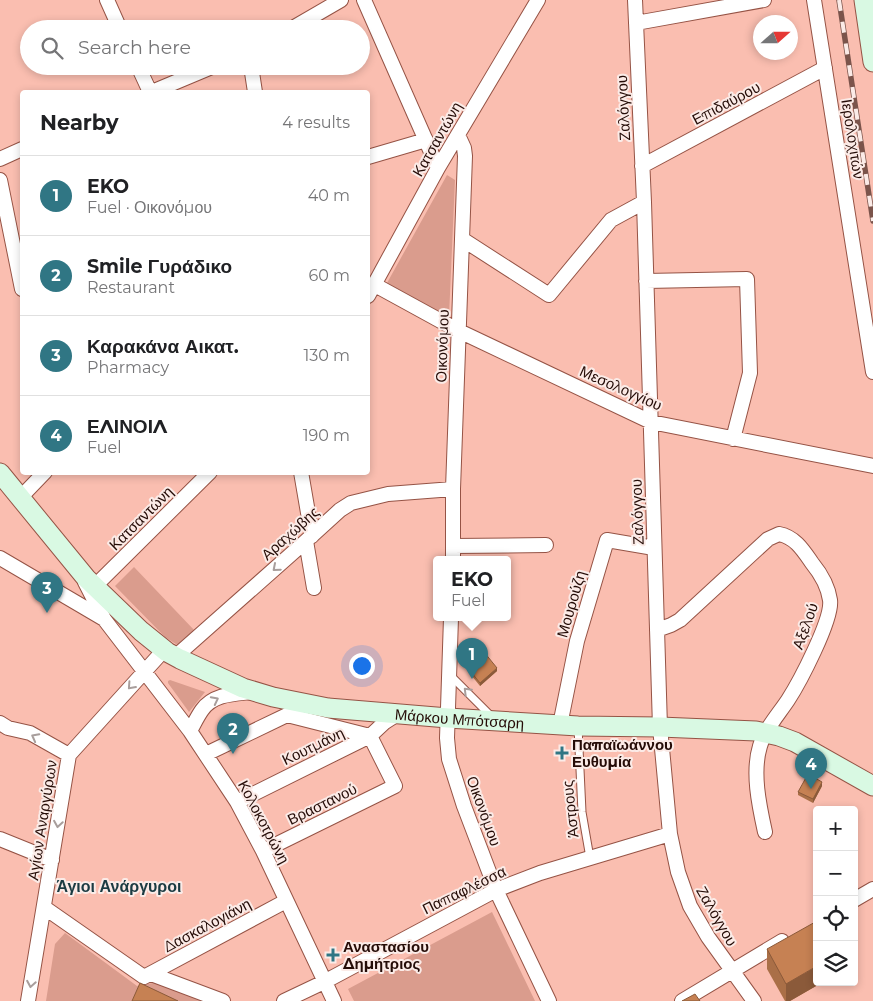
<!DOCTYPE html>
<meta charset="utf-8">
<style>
:root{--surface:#fff;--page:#f2f2f2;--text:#202124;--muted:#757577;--line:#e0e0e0;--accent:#307684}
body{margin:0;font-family:Montserrat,sans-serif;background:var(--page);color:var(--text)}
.controls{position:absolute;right:15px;bottom:15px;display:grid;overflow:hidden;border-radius:5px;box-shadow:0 2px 8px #0003}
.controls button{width:45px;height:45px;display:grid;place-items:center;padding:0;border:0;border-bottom:1px solid var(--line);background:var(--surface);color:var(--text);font:25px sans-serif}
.compass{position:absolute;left:753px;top:15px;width:45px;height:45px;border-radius:50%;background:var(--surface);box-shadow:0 2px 8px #0003;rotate:69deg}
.you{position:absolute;left:361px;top:665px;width:18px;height:18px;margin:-12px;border:4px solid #fff;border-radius:50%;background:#1a73e8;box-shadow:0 0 0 8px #1a73e833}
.badge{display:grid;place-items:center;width:32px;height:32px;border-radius:50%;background:var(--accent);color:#fff;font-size:16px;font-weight:700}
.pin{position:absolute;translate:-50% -41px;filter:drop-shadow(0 1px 2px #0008)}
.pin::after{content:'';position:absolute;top:26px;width:18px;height:15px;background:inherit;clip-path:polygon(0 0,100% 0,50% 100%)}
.popup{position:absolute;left:433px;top:556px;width:78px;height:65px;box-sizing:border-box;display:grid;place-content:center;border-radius:5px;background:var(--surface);filter:drop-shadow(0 1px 4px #0005);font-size:16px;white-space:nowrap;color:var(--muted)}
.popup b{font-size:19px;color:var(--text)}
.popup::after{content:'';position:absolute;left:50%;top:100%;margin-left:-10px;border:10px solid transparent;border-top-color:var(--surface)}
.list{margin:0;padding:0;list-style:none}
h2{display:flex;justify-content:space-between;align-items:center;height:65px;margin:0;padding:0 20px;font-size:21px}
h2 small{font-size:16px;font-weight:400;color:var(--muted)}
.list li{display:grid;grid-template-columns:32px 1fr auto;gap:15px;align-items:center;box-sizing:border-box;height:80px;padding:0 20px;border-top:1px solid var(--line)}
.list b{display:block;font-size:19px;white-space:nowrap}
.list p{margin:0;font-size:16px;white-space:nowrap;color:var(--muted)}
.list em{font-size:16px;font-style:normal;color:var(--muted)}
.icon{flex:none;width:28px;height:28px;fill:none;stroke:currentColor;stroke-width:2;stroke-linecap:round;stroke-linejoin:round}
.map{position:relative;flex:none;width:873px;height:1001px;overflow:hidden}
.search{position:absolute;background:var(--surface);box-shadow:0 2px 8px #0003;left:20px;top:20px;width:350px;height:55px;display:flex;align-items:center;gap:12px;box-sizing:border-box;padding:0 18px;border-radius:28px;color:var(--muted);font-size:19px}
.panel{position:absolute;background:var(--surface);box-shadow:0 2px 8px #0003;left:20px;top:90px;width:350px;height:385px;border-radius:5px}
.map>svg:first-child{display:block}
.green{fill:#da9c8d}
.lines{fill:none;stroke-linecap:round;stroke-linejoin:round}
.lane-casing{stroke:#955345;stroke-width:9}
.street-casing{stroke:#955345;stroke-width:16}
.secondary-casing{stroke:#955345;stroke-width:21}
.lane{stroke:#fff;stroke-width:7}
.street{stroke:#fff;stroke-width:14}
.secondary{stroke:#d9f9e3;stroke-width:19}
.rail-casing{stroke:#7b544b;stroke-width:5.5}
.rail{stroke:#fbebe7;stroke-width:4;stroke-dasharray:11;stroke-linecap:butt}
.wall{fill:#aa6f47}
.shaded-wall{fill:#8b5a3a}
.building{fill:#c68153;stroke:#8b5a3a}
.oneway{stroke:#a89e9c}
.poi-dot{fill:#307684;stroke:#fbebe7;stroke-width:2}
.labels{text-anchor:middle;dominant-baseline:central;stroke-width:4;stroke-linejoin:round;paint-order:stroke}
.street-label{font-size:15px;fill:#250c07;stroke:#fbebe7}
.poi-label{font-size:15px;font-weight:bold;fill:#250c07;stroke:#fbebe7;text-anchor:start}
.neighbourhood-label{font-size:16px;font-weight:bold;fill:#1b3b42;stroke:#fbebe7}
</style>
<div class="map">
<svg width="873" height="1001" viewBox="0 0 873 1001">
<rect width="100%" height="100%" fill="#fabeb0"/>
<!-- green -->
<path class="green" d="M447,175L455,180L449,317L387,283Z
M134,567L195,631L179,646L165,637L115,586Z
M170,680L205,692L189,712L168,683V681Z
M492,912L535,1001H354L348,989Z
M65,933L137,986L158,982L202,1001H46L55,944Z"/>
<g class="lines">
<!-- lane casing -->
<g class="lane-casing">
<path id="lane" d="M449,674L493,718
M578,727L582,812L590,858"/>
</g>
<!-- street casing -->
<g class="street-casing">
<path id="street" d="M107,0L120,29
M364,0L438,168
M635,0L644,202L660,727L670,834L678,872L690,906L708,937L754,1001
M814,0L873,372
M636,23L764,0
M291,29L341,0
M138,66L150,92
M251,66L255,92
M152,92L214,66
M368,157L426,140
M0,159L22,149
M642,166L825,68
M0,180L22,289
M462,239L549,295L611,220L644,202
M646,281L747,279L750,373L733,439
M375,285L459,331L651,422L873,466
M368,296L438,168L538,0
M301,472L312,536
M20,498L45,472
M306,541L314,588
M453,546L546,545
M0,558L104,619
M453,560V489L465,156L464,148L458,135
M85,582L104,619L190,731L237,802L263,851L334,1001
M94,587L210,472
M451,618L447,738L449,759L464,806L496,890L549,1001
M657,630L671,625L680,620L768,539L779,534C795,537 803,550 812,563C821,574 828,586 830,600C833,619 799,683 788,700C778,715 765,729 760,746C752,772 759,805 765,832
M175,657L306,541L340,510L351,503L388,494L453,489
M0,723L8,728L30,733L69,755
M560,725L577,641L607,540L654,548
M190,731C194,724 197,717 202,710C213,694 234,694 252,692
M206,754L287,715L370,736L395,786L263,851
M237,802L370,736L385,722L399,713
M0,839L52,860
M854,900L873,889
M45,908L144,977L286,901
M151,974L223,1001
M28,1001L69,755L164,650
M284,1001L324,982L496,890L540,873L670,834
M682,1001L782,941"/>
</g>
<!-- secondary casing -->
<g class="secondary-casing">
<g id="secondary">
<path d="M864,0L873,62"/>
<path id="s1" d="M0,473L86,578L141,631L167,652L180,659L243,688L273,697L328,708L448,718L578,726L660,727L756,731L779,736L795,742L873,786"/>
</g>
</g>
<!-- lane -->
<use href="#lane" class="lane"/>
<!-- street -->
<use href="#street" class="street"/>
<!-- secondary -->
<use href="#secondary" class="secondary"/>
<!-- rail casing -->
<g class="rail-casing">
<path id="rail" d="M839,0L873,221"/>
</g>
<!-- rail -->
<use href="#rail" class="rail"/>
</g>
<!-- wall -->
<path class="wall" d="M467,667L497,671L480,686L467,670Z
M822,786L813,803L798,795V792Z
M767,949L817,982H823L790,1001H785L767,969Z"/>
<!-- shaded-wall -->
<path class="shaded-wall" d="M497,668V671L480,686V683Z
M822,782V786L813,803V799Z
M856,943V963L854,964V945Z
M817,966V982H823L790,1001H786V984Z"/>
<!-- building -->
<path class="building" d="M484,652L497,668L480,683L467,667Z
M808,774L822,782L813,799L798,792Z
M817,921V966L786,984L767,949Z
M140,983L178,1001H132Z
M695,994L700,1001H682Z"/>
<!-- one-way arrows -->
<defs><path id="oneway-chevron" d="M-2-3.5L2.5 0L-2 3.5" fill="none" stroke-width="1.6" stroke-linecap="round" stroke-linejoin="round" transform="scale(1.25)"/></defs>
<g class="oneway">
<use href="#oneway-chevron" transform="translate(276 568) rotate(139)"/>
<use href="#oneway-chevron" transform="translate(131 686) rotate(132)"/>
<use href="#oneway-chevron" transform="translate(467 691) rotate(-135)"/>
<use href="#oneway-chevron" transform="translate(215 700) rotate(-27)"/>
<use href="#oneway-chevron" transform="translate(35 737) rotate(-152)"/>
<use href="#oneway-chevron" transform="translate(58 824) rotate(99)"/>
<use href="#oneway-chevron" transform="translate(31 984) rotate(100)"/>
</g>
<!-- markers -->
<g class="poi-dot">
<path d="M559.5 745.5h5v5h5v5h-5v5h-5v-5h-5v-5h5z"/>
<path d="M330.5 947.5h5v5h5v5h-5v5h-5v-5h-5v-5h5z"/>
</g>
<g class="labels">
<!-- street labels -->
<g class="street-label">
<text transform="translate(726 103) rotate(-28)">Επιδαύρου</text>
<text transform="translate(623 108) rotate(-93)">Ζαλόγγου</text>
<text transform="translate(437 139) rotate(-60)">Κατσαντώνη</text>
<text transform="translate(853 139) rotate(81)">Ιερολοχιτών</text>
<text transform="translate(442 346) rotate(-88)">Οικονόμου</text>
<text transform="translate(621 388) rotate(24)">Μεσολογγίου</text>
<text transform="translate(637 512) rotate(-92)">Ζαλόγγου</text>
<text transform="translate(141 518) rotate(-45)">Κατσαντώνη</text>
<text transform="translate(290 533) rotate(-42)">Αραχώβης</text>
<text transform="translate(571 604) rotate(-74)">Μουρούζη</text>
<text transform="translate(805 626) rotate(-70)">Αξελού</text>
<text stroke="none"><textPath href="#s1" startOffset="549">Μάρκου Μπότσαρη</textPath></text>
<text transform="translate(313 746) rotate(-26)">Κουτμάνη</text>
<text transform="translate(322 804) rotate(-26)">Βραστανού</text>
<text transform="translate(570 809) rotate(-96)">Άστρους</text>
<text transform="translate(484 811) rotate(70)">Οικονόμου</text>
<text transform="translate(42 820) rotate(-81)">Αγίων Αναργύρων</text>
<text transform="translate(264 822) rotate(62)">Κολοκοτρώνη</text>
<text transform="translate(464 890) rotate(-26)">Παπαφλέσσα</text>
<text transform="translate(717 916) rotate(60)">Ζαλόγγου</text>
<text transform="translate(207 925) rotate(-28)">Δασκαλογιάνη</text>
</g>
<!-- poi labels -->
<g class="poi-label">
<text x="572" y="744">Παπαϊωάννου<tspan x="572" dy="17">Ευθυμία</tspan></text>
<text x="343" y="946">Αναστασίου<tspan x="343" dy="17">Δημήτριος</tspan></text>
</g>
<!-- neighbourhood labels -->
<g class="neighbourhood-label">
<text x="119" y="886">Άγιοι Ανάργυροι</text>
</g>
</g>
</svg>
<div class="controls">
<button>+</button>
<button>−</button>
<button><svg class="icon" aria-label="locate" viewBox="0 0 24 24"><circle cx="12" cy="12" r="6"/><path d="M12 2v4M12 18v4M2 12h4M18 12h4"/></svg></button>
<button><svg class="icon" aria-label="layers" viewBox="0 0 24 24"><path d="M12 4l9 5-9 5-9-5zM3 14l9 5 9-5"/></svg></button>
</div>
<svg class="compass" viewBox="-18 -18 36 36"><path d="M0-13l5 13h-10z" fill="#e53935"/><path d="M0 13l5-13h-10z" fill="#757577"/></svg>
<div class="you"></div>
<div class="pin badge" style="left:472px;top:679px">1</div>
<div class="popup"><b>EKO</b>Fuel</div>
<div class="pin badge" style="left:233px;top:754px">2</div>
<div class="pin badge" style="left:47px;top:613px">3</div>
<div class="pin badge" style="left:811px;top:789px">4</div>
<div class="search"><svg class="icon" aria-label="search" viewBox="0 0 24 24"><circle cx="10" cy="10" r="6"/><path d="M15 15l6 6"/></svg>Search here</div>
<section class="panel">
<h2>Nearby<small>4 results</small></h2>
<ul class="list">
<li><span class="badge">1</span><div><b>EKO</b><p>Fuel · Οικονόμου</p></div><em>40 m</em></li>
<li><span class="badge">2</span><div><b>Smile Γυράδικο</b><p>Restaurant</p></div><em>60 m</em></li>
<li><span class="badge">3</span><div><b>Καρακάνα Αικατ.</b><p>Pharmacy</p></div><em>130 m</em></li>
<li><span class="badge">4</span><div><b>ΕΛΙΝΟΙΛ</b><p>Fuel</p></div><em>190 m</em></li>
</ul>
</section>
</div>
